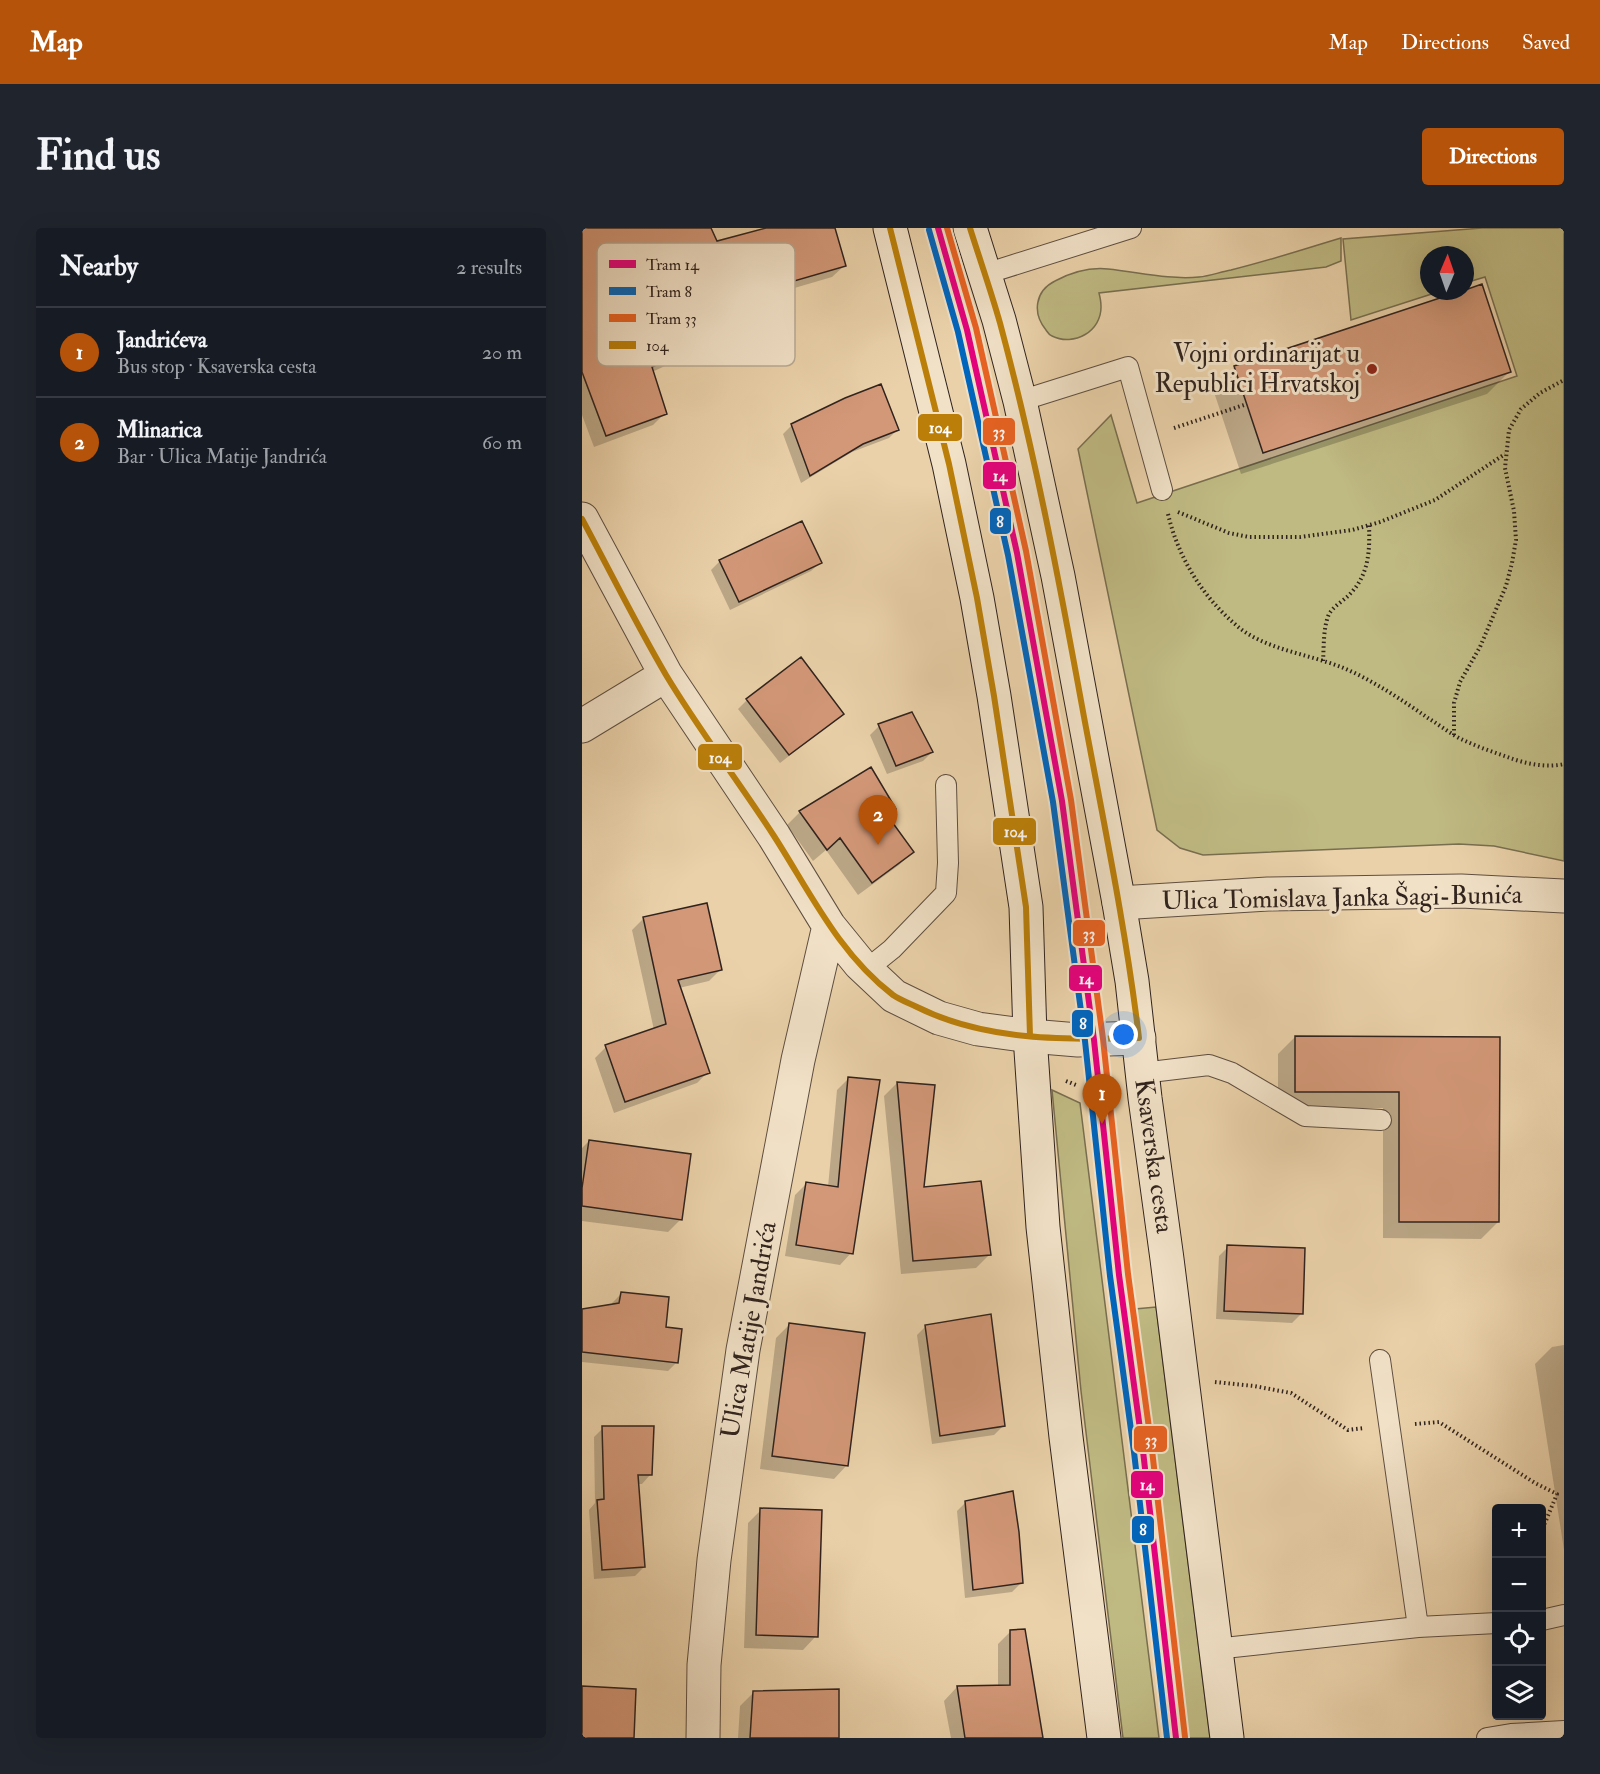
<!DOCTYPE html>
<meta charset="utf-8">
<style>
:root{--surface:#171b24;--page:#20242c;--text:#f1f3f6;--muted:#9ea1a6;--line:#363941;--accent:#b45309}
body{margin:0;font-family:"IM FELL Double Pica",serif;background:var(--page);color:var(--text)}
.controls{position:absolute;right:18px;bottom:18px;display:grid;overflow:hidden;border-radius:6px;box-shadow:0 6px 24px #0002}
.controls button{width:54px;height:54px;display:grid;place-items:center;padding:0;border:0;border-bottom:2px solid var(--line);background:var(--surface);color:var(--text);font:30px sans-serif}
.compass{position:absolute;left:838px;top:18px;width:54px;height:54px;border-radius:50%;background:var(--surface);box-shadow:0 6px 24px #0002;rotate:2deg}
.you{position:absolute;left:542px;top:807px;width:21px;height:21px;margin:-15px;border:4px solid #fff;border-radius:50%;background:#1a73e8;box-shadow:0 0 0 9px #1a73e833}
.badge{display:grid;place-items:center;width:39px;height:39px;border-radius:50%;background:var(--accent);color:#fff;font-size:20px;font-weight:700}
.pin{position:absolute;translate:-50% -50px;filter:drop-shadow(0 2px 3px #0008)}
.pin::after{content:'';position:absolute;top:32px;width:21px;height:18px;background:inherit;clip-path:polygon(0 0,100% 0,50% 100%)}
.list{margin:0;padding:0;list-style:none}
h2{display:flex;justify-content:space-between;align-items:center;height:78px;margin:0;padding:0 24px;font-size:26px}
h2 small{font-size:20px;font-weight:400;color:var(--muted)}
.list li{display:grid;grid-template-columns:39px 1fr auto;gap:18px;align-items:center;box-sizing:border-box;height:90px;padding:0 24px;border-top:2px solid var(--line)}
.list b{display:block;font-size:22px;white-space:nowrap}
.list p{margin:0;font-size:20px;white-space:nowrap;color:var(--muted)}
.list em{font-size:20px;font-style:normal;color:var(--muted)}
.icon{flex:none;width:33px;height:33px;fill:none;stroke:currentColor;stroke-width:2;stroke-linecap:round;stroke-linejoin:round}
.map{position:relative;flex:none;width:982px;height:1510px;overflow:hidden;border-radius:6px}
header{display:flex;align-items:center;gap:36px;box-sizing:border-box;height:84px;padding:0 30px;background:var(--accent);color:#fff}
header strong{font-size:28px}
nav{display:flex;gap:33px;margin-inline-start:auto;font-size:21px}
.intro{display:flex;align-items:center;justify-content:space-between;box-sizing:border-box;height:144px;padding:0 36px}
h1{margin:0;font-size:42px}
.button{padding:15px 27px;border-radius:6px;background:var(--accent);color:#fff;font-size:21px;font-weight:700}
main{display:flex;gap:36px;padding:0 36px}
aside{flex:1;background:var(--surface);border-radius:6px;box-shadow:0 6px 24px #0002}
.map>svg:first-child{display:block}
.green{fill:#bfb982;stroke:#786e50;stroke-width:1.5}
.shadow{fill:#0003}
.building{fill:#d39878;stroke:#30231e;stroke-width:1.5}
.lines{fill:none;stroke-linecap:round;stroke-linejoin:round}
.service-casing{stroke:#5e4e41;stroke-width:22}
.minor-casing{stroke:#5e4e41;stroke-width:35}
.secondary-casing{stroke:#30231e;stroke-width:35}
.path{stroke:#30231e;stroke-width:4;stroke-dasharray:1.5 3;stroke-linecap:butt}
.service{stroke:#f1e1c7;stroke-width:20}
.minor{stroke:#f1e1c7;stroke-width:33}
.secondary{stroke:#f1e1c7;stroke-width:33}
.bus-1-casing{stroke:#f1e1c7;stroke-width:10}
.bus-1{stroke:#bb7f09;stroke-width:6}
.tram-1-casing{stroke:#f1e1c7;stroke-width:10}
.tram-2-casing{stroke:#f1e1c7;stroke-width:10}
.tram-3-casing{stroke:#f1e1c7;stroke-width:10}
.tram-1{stroke:#e5007d;stroke-width:6}
.tram-2{stroke:#0065bd;stroke-width:6}
.tram-3{stroke:#e86222;stroke-width:6}
.poi-dot{fill:#8f2418;stroke:#f1e1c7;stroke-width:2}
.labels{text-anchor:middle;dominant-baseline:central;stroke-width:6;stroke-linejoin:round;paint-order:stroke}
.poi-label{font-size:26px;fill:#30231e;stroke:#f1e1c7;text-anchor:end}
.street-label{font-size:26px;fill:#30231e;stroke:#f1e1c7}
.key{fill:#f1e1c7;stroke:#b7a894;stroke-width:1.5}
.key-label{font-size:16px;fill:#30231e}
.line-badge{stroke:#f1e1c7;stroke-width:2}
.badge-label{font-size:16px;text-anchor:middle;font-weight:bold;fill:#fff}
</style>
<header>
<strong>Map</strong>
<nav><a>Map</a><a>Directions</a><a>Saved</a></nav>
</header>
<div class="intro"><h1>Find us</h1><a class="button">Directions</a></div>
<main>
<aside>
<h2>Nearby<small>2 results</small></h2>
<ul class="list">
<li><span class="badge">1</span><div><b>Jandrićeva</b><p>Bus stop · Ksaverska cesta</p></div><em>20 m</em></li>
<li><span class="badge">2</span><div><b>Mlinarica</b><p>Bar · Ulica Matije Jandrića</p></div><em>60 m</em></li>
</ul>
</aside>
<div class="map">
<svg width="982" height="1510" viewBox="0 0 982 1510">
<rect width="100%" height="100%" fill="#ead1a9"/>
<filter id="stains"><feTurbulence type="fractalNoise" baseFrequency=".00333" numOctaves="4"/><feColorMatrix values="0 0 0 0 .2 0 0 0 0 .09 0 0 0 0 .02 0 0 0 .5 -.17"/></filter>
<radialGradient id="worn" r=".72"><stop offset=".6" stop-color="#630" stop-opacity="0"/><stop offset="1" stop-color="#630" stop-opacity=".3"/></radialGradient>
<!-- green -->
<path class="green" d="M900,0H982V633L912,618L877,616L621,627L598,620L575,602L496,221L529,187L555,275L935,148L903,49L883,55V27H847V63H859L769,92L761,11Z
M759,10V33L744,39L517,65C518,69 519,74 519,78C520,103 492,119 470,108C467,107 466,105 464,102C450,85 453,63 473,53C490,44 507,39 526,41C556,44 587,52 617,49C628,48 638,44 649,42C686,33 722,21 759,10Z
M470,862L498,875L577,1510H541L499,1163Z
M574,1079L628,1510H606L553,1081Z"/>
<!-- shadow -->
<path class="shadow" d="M0,0H127L134,15L190,0H251L262,38L250,49L147,79L156,99L144,110L70,144L83,185L71,197L12,219L0,187Z
M653,139L927,144L905,166L659,246L631,161Z
M210,197L316,201L307,210L270,224L219,255L201,206Z
M138,333L238,335L229,343L148,382L129,342Z
M219,432L260,485L251,494L198,535L156,481L165,472Z
M329,486L350,524L341,533L305,546L288,507L297,498Z
M312,581L304,588L330,624L317,637L276,667L244,622L231,633L205,597L218,584Z
M62,690L138,742L127,753L97,760L126,844L115,855L32,885L13,830L24,819L72,802L50,702Z
M713,809L916,810V994L899,1011L801,1010V880H696V826Z
M266,851L269,1025L258,1037L203,1028L213,967L224,956L246,959L255,862Z
M315,855L340,960L407,1027L394,1040L319,1046L302,868Z
M7,913L99,991L86,1004L0,993V920Z
M646,1019L719,1086L710,1095L634,1091L637,1028Z
M39,1066L82,1100L95,1134L86,1143L0,1134V1082L30,1078V1075Z
M207,1097L265,1237L252,1251L178,1241L194,1110Z
M344,1098L421,1198L412,1207L350,1216L335,1107Z
M982,1117V1322L953,1136L970,1119Z
M21,1200L68,1247L60,1256H55L62,1339L53,1348L12,1351L7,1282L13,1275L12,1209Z
M384,1274L439,1355L430,1364L383,1370L375,1283Z
M179,1282L234,1408L221,1422L162,1420L166,1295Z
M442,1402L460,1510H369L362,1473L375,1459L416,1458V1416L429,1403Z
M255,1462V1510H156L158,1478L171,1465Z"/>
<!-- building -->
<path class="building" d="M0,0H129L135,13L184,0H253L264,38L146,72L157,99L70,139L85,186L24,208L0,144Z
M900,56L929,144L681,225L652,138L879,63H883V62Z
M299,156L317,202L281,216L228,248L209,196L263,170Z
M220,293L240,335L157,374L137,332Z
M219,429L262,486L207,527L164,471Z
M330,484L351,524L314,538L296,496Z
M289,539L314,581L305,587L332,624L290,655L258,610L245,622L217,583Z
M125,675L140,742L96,752L128,845L43,874L23,817L84,796L61,689Z
M713,808L918,809L917,994H817V864H713Z
M266,849L298,852L271,1026L214,1017L224,954L256,959Z
M315,854L353,857L342,959L399,953L409,1027L331,1033Z
M7,912L109,926L100,992L0,978V960Z
M645,1017L723,1020L721,1086L642,1083Z
M39,1064L87,1069L84,1099L100,1101L96,1135L0,1124V1081L37,1075Z
M409,1086L423,1198L358,1208L343,1097Z
M207,1095L283,1105L266,1238L190,1228Z
M20,1198H72L70,1247H56L63,1339L20,1342L15,1272L22,1271Z
M431,1263L437,1304L441,1355L391,1362L383,1273Z
M178,1280L240,1282L236,1409L174,1407Z
M443,1401L461,1510H383L375,1458L428,1457V1402Z
M0,1458L54,1461L52,1510H0Z
M257,1461V1510H168L171,1463Z"/>
<g class="lines">
<!-- service casing -->
<g class="service-casing">
<path id="service" d="M403,46L549,0
M438,173L546,139L580,262
M284,742L310,721L364,665L366,635L364,557
M560,845L627,837L650,845L723,888L799,892
M798,1132L836,1399
M960,1392L982,1387
M633,1421L836,1399L915,1395
M905,1510L929,1506L982,1503"/>
</g>
<!-- minor casing -->
<g class="minor-casing">
<path id="minor" d="M0,291L84,447L192,608L247,698L278,736L312,768L357,790L396,801L448,808L496,812L557,810
M0,498L84,447
M537,675L686,666L879,663L982,668
M121,1510L122,1437L132,1332L161,1122L216,832L247,698"/>
</g>
<!-- secondary casing -->
<g class="secondary-casing">
<path id="secondary" d="M308,0L367,236L395,370L412,468L444,679L448,808L461,999L484,1209L522,1510
M388,0L417,92L438,173L476,348L537,675L550,753L563,870L585,1031L645,1510"/>
</g>
<!-- path -->
<path class="path" d="M592,200L665,176
M596,284L647,305L667,309H718L770,302L798,294L853,272L923,226
M586,286C596,329 620,368 654,397C681,421 726,426 759,439C789,451 820,472 846,490C856,496 866,504 877,510C893,518 911,524 928,530C945,536 965,540 982,536
M741,433C742,418 741,400 747,386C752,378 761,373 767,367C787,347 788,323 787,297
M872,507V475L878,454L898,419L924,358L930,335L934,312L932,283L923,240L927,202L939,181L958,165L982,152
M484,853L494,857
M633,1154L672,1158L709,1165L766,1202L782,1200
M833,1196L857,1194L953,1255L975,1266L960,1302"/>
<!-- service -->
<use href="#service" class="service"/>
<!-- minor -->
<use href="#minor" class="minor"/>
<!-- secondary -->
<use href="#secondary" class="secondary"/>
<!-- bus-1 casing -->
<g class="bus-1-casing">
<path id="bus-1" d="M308,0L367,236L395,370L412,468L444,679L448,808
M0,291C28,343 54,396 84,447C117,502 157,554 192,608C228,664 257,726 311,767C318,772 327,775 335,779C403,813 483,812 557,810C544,702 522,596 502,489C478,357 453,225 418,95C409,63 398,32 388,0"/>
</g>
<!-- bus-1 -->
<use href="#bus-1" class="bus-1"/>
<!-- tram-1 casing -->
<g class="tram-1-casing">
<path id="tram-1" d="M356,0L385,102L435,325L480,573L512,812L537,1047L561,1223L594,1510"/>
</g>
<!-- tram-2 casing -->
<g class="tram-2-casing">
<path id="tram-2" d="M347,2L376,104L426,327L471,574L503,813L528,1048L552,1224L585,1510"/>
</g>
<!-- tram-3 casing -->
<g class="tram-3-casing">
<path id="tram-3" d="M365,0L394,100L444,323L489,572L521,811L546,1046L570,1222L603,1509"/>
</g>
<!-- tram-1 -->
<use href="#tram-1" class="tram-1"/>
<!-- tram-2 -->
<use href="#tram-2" class="tram-2"/>
<!-- tram-3 -->
<use href="#tram-3" class="tram-3"/>
</g>
<!-- markers -->
<circle class="poi-dot" cx="790" cy="141" r="6"/>
<g class="labels">
<!-- poi labels -->
<g class="poi-label">
<text x="778" y="126">Vojni ordinarijat u<tspan x="778" dy="30">Republici Hrvatskoj</tspan></text>
</g>
<!-- street labels -->
<g class="street-label">
<text transform="translate(760 670) rotate(-1)">Ulica Tomislava Janka Šagi-Bunića</text>
<text transform="translate(572 928) rotate(82)">Ksaverska cesta</text>
<text transform="translate(167 1102) rotate(-80)">Ulica Matije Jandrića</text>
</g>
</g>
<!-- legend -->
<rect x="15" y="15" width="198" height="123" rx="9" class="key"/>
<rect x="27" y="32" width="27" height="8" fill="#e5007d"/>
<rect x="27" y="59" width="27" height="8" fill="#0065bd"/>
<rect x="27" y="86" width="27" height="8" fill="#e86222"/>
<rect x="27" y="113" width="27" height="8" fill="#bb7f09"/>
<g class="key-label">
<text x="64" y="42">Tram 14</text>
<text x="64" y="69">Tram 8</text>
<text x="64" y="96">Tram 33</text>
<text x="64" y="123">104</text>
</g>
<g class="line-badge">
<rect x="335" y="185" width="46" height="29" rx="6" fill="#bb7f09"/>
<rect x="400" y="189" width="34" height="29" rx="6" fill="#e86222"/>
<rect x="400" y="233" width="35" height="29" rx="6" fill="#e5007d"/>
<rect x="407" y="279" width="23" height="28" rx="6" fill="#0065bd"/>
<rect x="115" y="515" width="46" height="28" rx="6" fill="#bb7f09"/>
<rect x="410" y="589" width="45" height="29" rx="6" fill="#bb7f09"/>
<rect x="490" y="691" width="34" height="28" rx="6" fill="#e86222"/>
<rect x="486" y="736" width="35" height="28" rx="6" fill="#e5007d"/>
<rect x="489" y="781" width="23" height="29" rx="6" fill="#0065bd"/>
<rect x="551" y="1197" width="35" height="28" rx="6" fill="#e86222"/>
<rect x="548" y="1242" width="34" height="29" rx="6" fill="#e5007d"/>
<rect x="549" y="1287" width="24" height="29" rx="6" fill="#0065bd"/>
</g>
<g class="badge-label">
<text x="358" y="205">104</text>
<text x="417" y="209">33</text>
<text x="418" y="253">14</text>
<text x="418" y="299">8</text>
<text x="138" y="535">104</text>
<text x="433" y="609">104</text>
<text x="507" y="711">33</text>
<text x="504" y="756">14</text>
<text x="501" y="801">8</text>
<text x="569" y="1217">33</text>
<text x="565" y="1262">14</text>
<text x="561" y="1307">8</text>
</g>
<rect width="100%" height="100%" filter="url(#stains)"/>
<rect width="100%" height="100%" fill="url(#worn)"/>
</svg>
<div class="controls">
<button>+</button>
<button>−</button>
<button><svg class="icon" aria-label="locate" viewBox="0 0 24 24"><circle cx="12" cy="12" r="6"/><path d="M12 2v4M12 18v4M2 12h4M18 12h4"/></svg></button>
<button><svg class="icon" aria-label="layers" viewBox="0 0 24 24"><path d="M12 4l9 5-9 5-9-5zM3 14l9 5 9-5"/></svg></button>
</div>
<svg class="compass" viewBox="-18 -18 36 36"><path d="M0-13l5 13h-10z" fill="#e53935"/><path d="M0 13l5-13h-10z" fill="#9ea1a6"/></svg>
<div class="you"></div>
<div class="pin badge" style="left:520px;top:896px">1</div>
<div class="pin badge" style="left:296px;top:617px">2</div>
</div>
</main>
